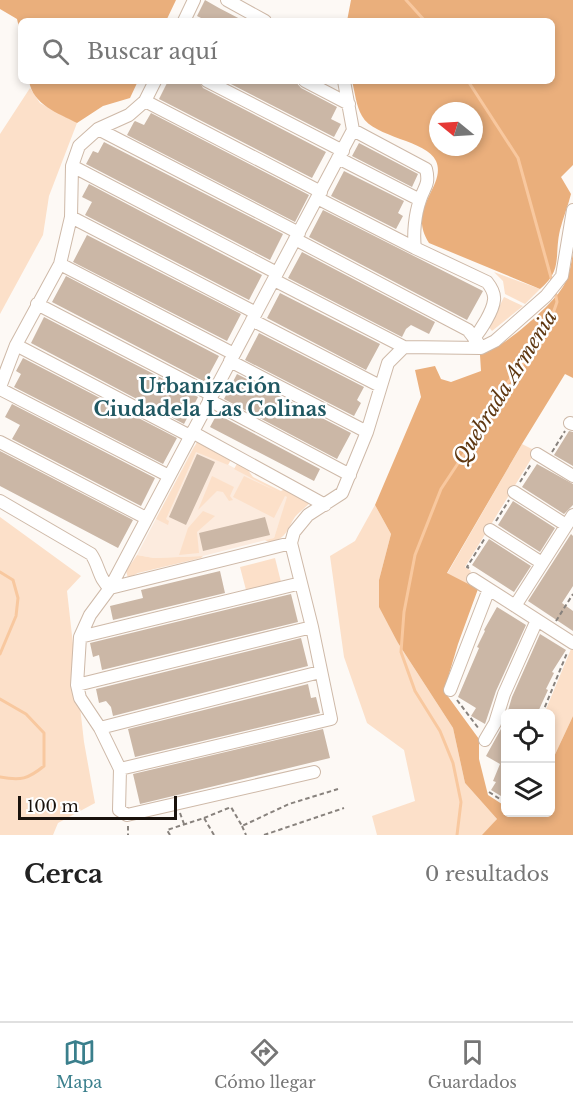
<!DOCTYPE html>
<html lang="es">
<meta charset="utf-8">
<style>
:root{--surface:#fff;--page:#f6f6f6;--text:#222;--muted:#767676;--line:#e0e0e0;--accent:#3a7f8c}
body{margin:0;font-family:"Libre Baskerville",serif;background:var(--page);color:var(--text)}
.controls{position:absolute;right:18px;bottom:18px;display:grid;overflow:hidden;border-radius:9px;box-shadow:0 3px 9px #0003}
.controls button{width:54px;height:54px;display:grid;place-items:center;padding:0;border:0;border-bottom:2px solid var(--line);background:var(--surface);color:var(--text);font:30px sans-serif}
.compass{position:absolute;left:429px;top:102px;width:54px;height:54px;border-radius:50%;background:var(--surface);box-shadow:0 3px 9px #0003;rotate:288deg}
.scale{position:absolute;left:18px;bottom:15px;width:159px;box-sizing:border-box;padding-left:6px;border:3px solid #19120c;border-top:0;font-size:16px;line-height:21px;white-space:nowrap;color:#19120c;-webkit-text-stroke:4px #fff;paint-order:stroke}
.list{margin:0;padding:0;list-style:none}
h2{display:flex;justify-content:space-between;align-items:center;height:78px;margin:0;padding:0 24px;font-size:26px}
h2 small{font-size:20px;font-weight:400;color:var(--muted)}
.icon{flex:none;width:33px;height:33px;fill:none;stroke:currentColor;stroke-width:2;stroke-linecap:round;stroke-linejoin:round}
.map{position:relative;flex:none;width:573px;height:835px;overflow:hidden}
.search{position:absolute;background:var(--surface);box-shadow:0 3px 9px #0003;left:18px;right:18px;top:18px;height:66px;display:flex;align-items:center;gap:15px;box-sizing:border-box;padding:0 21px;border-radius:9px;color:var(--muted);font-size:22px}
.sheet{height:186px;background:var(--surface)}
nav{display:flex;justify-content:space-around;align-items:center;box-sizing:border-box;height:84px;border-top:2px solid var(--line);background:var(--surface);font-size:16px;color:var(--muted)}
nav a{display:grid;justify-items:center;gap:3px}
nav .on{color:var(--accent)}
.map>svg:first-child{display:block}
.built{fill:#fcebde}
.green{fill:#fce0c9}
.forest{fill:#eaaf7c;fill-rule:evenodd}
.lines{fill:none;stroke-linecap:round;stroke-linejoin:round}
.stream{stroke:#f8c89f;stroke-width:3}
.building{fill:#cbb7a6}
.minor-casing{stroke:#ceb9a8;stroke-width:14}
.path{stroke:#88827d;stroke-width:2;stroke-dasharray:4.5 3;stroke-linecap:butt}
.minor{stroke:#fff;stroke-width:12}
.labels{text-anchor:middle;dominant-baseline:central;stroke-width:5;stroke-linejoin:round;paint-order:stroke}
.neighbourhood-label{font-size:20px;font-weight:bold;fill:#205862;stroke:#fff}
.water-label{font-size:20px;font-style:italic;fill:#5f3811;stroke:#fff}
</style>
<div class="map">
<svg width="573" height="835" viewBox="0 0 573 835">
<rect width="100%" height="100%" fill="#fdf9f5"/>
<!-- built -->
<path class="built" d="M194,446L288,497L274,538L203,556L154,558L137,555Z"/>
<!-- green -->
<path class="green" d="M30,88L40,103L77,123L49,196L43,235L0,314V134Z
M494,272L540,289L525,304L505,294L503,281Z
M504,297L523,306L492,331L489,327Z
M198,440L232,458L228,465L196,452L166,519L169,521L168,525L156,519Z
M522,444L536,451L465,567L471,571L469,575L472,581L469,585L447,574Z
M238,462L245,466L253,477L281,491L285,489L310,503C305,508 299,512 295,517C286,531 288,536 271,543L265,540L274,538L287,497L285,496L274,518L233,497L244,476L276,491L234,469Z
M212,476L234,487L230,496L233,500L229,501L223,492L217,491L198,510Z
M375,505L391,534L379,580L398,643L453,728L465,783L497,819L484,835H377L372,816L415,801L404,750L367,723L344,657L330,556L355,541Z
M203,511L215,516L197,532L199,553L179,555L188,528Z
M0,517L81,576L67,591L84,742L95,803L58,823L53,835H0Z
M137,555L154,558L203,556L201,558L138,573L128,578L126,571Z
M275,558L281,582L246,590L240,567Z
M571,649L573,650V716L551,763L550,714H544Z"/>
<!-- forest -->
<path class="forest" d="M0,0H176L166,21H21V36L17,19L0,9Z
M351,0H573V165L561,177L571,194C568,206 563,218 560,230C554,256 563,270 540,289L429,243C406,208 447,186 436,161C427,140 374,138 362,116C356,106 355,92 352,81H552V21H347ZM438,111H474V147H438Z
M29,81H138L130,98L103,106L77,123C58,113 33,105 29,81Z
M573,253V378L565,374L522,444L447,573L478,589L458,644L444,691L479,739V759L488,795L505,806L506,812L521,813L526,815L527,813L550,812L551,763L573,716V835H482L497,819L465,783L453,728L398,643L379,607V580L391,534L375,505L421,397L415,370L435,366L441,379L451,382L481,371L480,355C501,350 554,304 564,285C570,275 571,263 573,253Z"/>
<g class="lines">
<!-- stream -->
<path class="stream" d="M406,0L425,21
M468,81L518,158L552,281
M0,572L13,580L18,598L16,616L0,654
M0,699L26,714L44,733V766C28,779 21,781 0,777
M457,835L461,802L453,763L440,731L415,691L401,652L404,612L415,555L441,489L480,430L493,401L528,357L550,322L557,302L555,291"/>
</g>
<!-- building -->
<path class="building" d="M205,0L219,8L244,21H207L197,16Z
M168,81H199L203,88L326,152L312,178L159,99Z
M225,81H295L301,88L337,107L331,119L341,124L334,137Z
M151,113L309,195L295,222L127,135L134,122L135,121L144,125Z
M104,142L283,234L270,260L86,164L93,151L98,153Z
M359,143L418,174L412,187L352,156Z
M344,171L404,201L398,213L403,216L396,229L331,196Z
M89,184L262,275L249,300L85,215L92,202L82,197Z
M323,210L483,291L467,320L309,237Z
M87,235L241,314L227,341L73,262Z
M302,252L435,322L429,334L411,325L406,329L402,337L288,278Z
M66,276L219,356L205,382L52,302Z
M280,293L380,344L366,370L267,318Z
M44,317L198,397L184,424L31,343Z
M259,333L364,387L357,400L361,403L354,416L245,360Z
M23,358L177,438L163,464L14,387L21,374L16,371Z
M237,374L351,433L337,459L224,399Z
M12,404L155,478L141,506L12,439L20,425L5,417Z
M217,414L320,469L314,481L210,427Z
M569,431L573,432V466L554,455Z
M0,451L133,520L118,548L0,486Z
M197,454L215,462L186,525L169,517Z
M537,464L573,484V505L564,514L522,487Z
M513,501L555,528L540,552L498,525Z
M265,517L270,535L203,551L199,533Z
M571,534L573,536V586L562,603L573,611V631L528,601Z
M489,539L531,566L514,592L472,565Z
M220,571L225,593L113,620L110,606L143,598L141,590Z
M291,594L298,622L102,670L99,655L93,657L90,643Z
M497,607L526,625L496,691L485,724L471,716L476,708L458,697L479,648L477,647L485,631L484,630Z
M540,634L566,650L552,672L554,673L546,689L548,690L537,714H507L512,697Z
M301,638L308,666L113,716L111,707L106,701L99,703L96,689Z
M308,684L311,698L316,697L320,713L135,757L128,729Z
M506,717V799L491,790L496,782L493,781L500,764L486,756L502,727Z
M323,729L330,758L140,804L133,774Z"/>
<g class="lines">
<!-- minor casing -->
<g class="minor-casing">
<path id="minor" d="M227,0L265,21
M184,21L194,0
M207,81L343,151
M305,81L349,104
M145,101L321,192
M98,129L299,233
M353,130L426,169C430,185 424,187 420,200C415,214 413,234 415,248L487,282C491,287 495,293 494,300C493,311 481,330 474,338
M338,158L420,200
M72,166L277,273
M317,198L415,248
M71,217L256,313
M295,239L468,330L478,343
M60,264L234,354
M274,280L404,347
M37,304L212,395
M252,320L380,386
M16,345L190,436
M230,361L367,432
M0,387L16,345L60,264L71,217L72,166L79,146L98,129L129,115L145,101L155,81
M0,389L169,476
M209,400L350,475
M570,423L573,424
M192,432L325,505
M0,442L146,518
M537,454L573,476
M514,492L566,525
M0,501L91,554C99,565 99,580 110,588
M490,530L542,563
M473,579L573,643
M110,588L291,543
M515,606L573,515
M80,637L301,583
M77,685L312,627
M450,690L489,589
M100,728L320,672
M485,740L495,723L504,694L537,620
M120,769L331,719L312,627L291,543L294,532L308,515L342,493L367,432L388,363L404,347L481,348L495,341L546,296L562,276L573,210
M314,772L127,815L119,810L120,769L100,728L80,698L77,685L80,637L90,615L110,588L353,130L344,81"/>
</g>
<!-- path -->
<path class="path" d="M552,452L565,431
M520,482L531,464
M496,521L509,500
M469,568L467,567L485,538
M556,621L573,594
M457,700L479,729
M542,714L567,653
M489,792L506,803
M180,813L184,824
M204,818L231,807L242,826L289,804L338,789
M128,826V835
M242,826L246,835
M170,835L167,830L204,818L214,835
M264,835L344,808"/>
<!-- minor -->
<use href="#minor" class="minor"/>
</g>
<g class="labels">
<!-- neighbourhood labels -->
<g class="neighbourhood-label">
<text x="210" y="386">Urbanización<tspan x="210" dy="23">Ciudadela Las Colinas</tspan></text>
</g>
<!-- water labels -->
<g class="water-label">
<text transform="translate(505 387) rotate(-58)">Quebrada Armenia</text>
</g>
</g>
</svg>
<div class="controls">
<button><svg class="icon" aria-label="locate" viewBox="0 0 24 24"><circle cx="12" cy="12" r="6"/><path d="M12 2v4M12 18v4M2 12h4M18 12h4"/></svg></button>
<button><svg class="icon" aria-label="layers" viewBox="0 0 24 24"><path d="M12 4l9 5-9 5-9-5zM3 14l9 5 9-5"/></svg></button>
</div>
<svg class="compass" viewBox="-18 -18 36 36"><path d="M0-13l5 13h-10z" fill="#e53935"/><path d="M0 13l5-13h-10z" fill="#767676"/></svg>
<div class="scale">100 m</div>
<div class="search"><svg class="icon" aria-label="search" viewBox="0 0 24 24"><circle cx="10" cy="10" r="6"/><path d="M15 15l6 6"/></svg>Buscar aquí</div>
</div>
<section class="sheet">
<h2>Cerca<small>0 resultados</small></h2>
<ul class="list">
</ul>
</section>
<nav>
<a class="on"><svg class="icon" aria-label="map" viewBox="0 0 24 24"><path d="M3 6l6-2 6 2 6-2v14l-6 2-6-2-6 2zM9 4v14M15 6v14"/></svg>Mapa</a>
<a><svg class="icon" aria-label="directions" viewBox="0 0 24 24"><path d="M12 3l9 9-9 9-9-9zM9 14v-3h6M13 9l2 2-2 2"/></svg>Cómo llegar</a>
<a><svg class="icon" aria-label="saved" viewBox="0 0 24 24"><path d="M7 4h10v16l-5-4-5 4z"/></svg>Guardados</a>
</nav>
